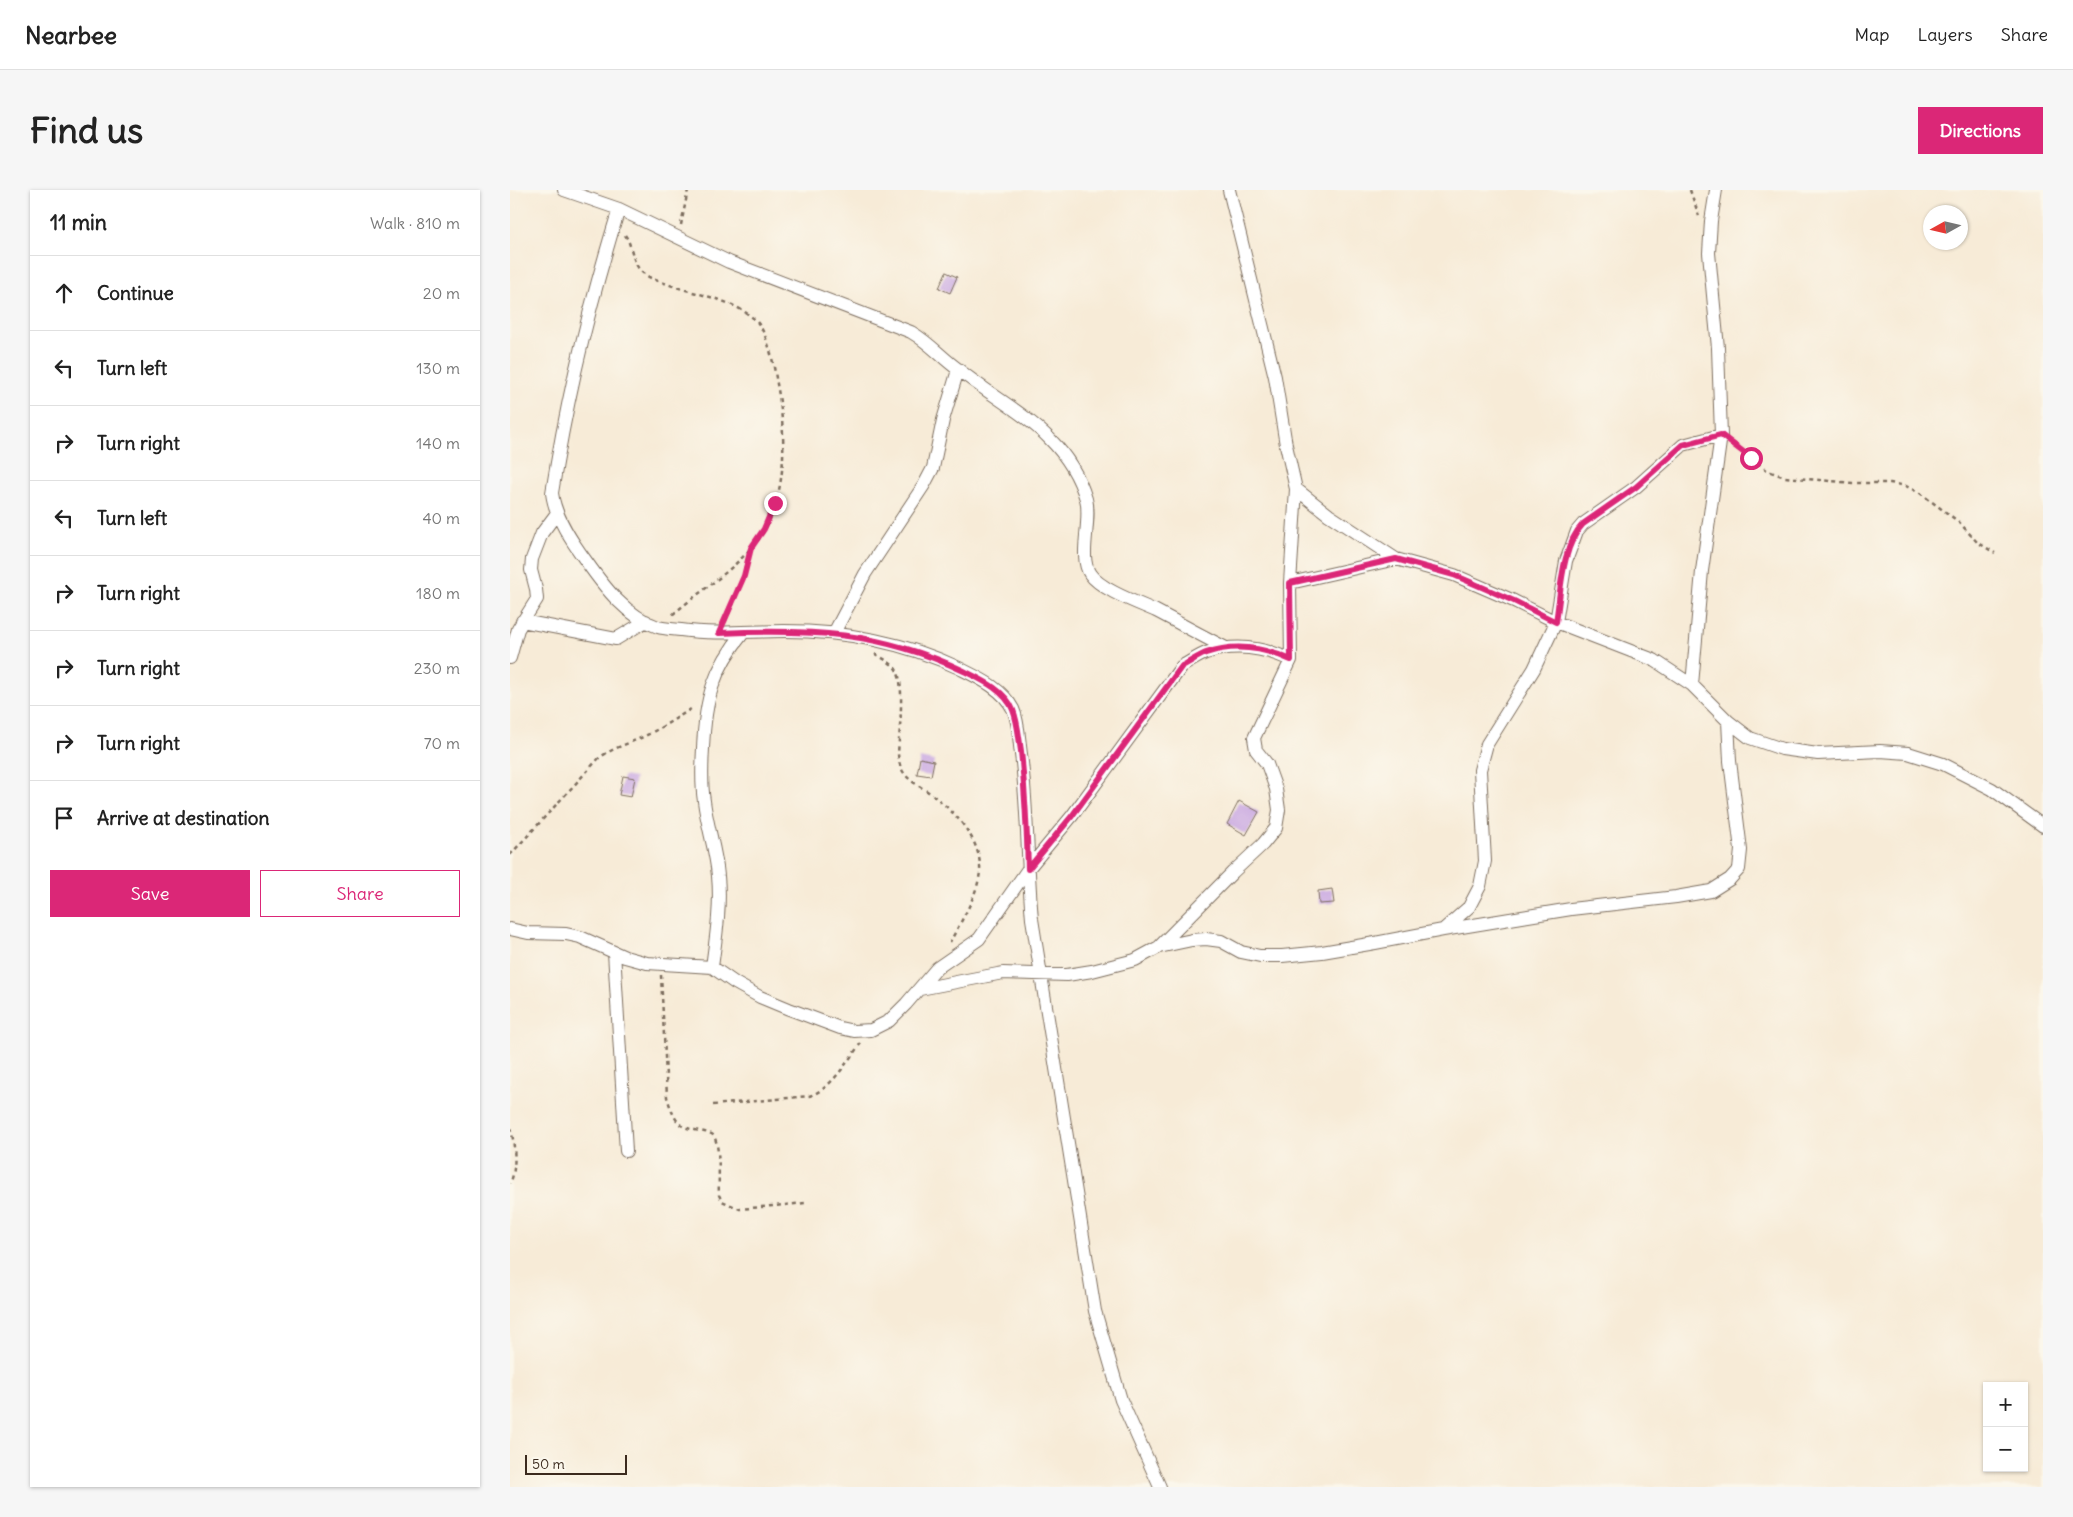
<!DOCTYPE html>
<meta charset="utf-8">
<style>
:root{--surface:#fff;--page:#f6f6f6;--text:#222;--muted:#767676;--line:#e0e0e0;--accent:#db2777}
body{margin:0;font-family:Delius,sans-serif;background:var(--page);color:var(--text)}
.controls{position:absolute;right:15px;bottom:15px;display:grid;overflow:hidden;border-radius:0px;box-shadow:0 1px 4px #0004}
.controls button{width:45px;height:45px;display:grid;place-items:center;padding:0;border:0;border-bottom:1px solid var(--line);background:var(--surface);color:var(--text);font:25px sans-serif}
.compass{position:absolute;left:1413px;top:15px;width:45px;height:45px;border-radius:50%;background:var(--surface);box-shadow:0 1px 4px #0004;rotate:262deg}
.scale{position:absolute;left:15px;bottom:12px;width:102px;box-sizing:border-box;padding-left:5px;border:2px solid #3b2a1e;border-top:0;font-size:14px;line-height:18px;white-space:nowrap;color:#3b2a1e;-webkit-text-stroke:4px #fbf7ec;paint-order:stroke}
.stop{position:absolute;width:15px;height:15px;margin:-11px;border:4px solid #db2777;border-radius:50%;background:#fff}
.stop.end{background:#db2777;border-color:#fff;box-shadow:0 1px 5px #0008}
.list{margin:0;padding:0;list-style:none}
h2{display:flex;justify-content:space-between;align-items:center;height:65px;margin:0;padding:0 20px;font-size:21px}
h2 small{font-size:16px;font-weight:400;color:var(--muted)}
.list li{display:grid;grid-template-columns:32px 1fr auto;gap:15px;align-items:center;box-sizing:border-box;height:75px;padding:0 20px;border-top:1px solid var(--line)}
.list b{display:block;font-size:19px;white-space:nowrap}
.list em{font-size:16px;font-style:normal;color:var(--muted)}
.actions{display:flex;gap:10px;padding:15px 20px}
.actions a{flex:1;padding:11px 0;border:1px solid var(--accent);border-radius:0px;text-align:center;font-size:18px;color:var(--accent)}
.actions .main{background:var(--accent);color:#fff}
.icon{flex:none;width:28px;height:28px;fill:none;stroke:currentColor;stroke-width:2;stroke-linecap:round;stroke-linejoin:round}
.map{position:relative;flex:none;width:1533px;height:1297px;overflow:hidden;border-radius:0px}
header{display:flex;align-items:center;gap:30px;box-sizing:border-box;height:70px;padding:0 25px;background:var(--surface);border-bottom:1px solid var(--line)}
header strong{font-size:24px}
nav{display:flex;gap:28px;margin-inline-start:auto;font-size:18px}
.intro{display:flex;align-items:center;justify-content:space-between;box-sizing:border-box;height:120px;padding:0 30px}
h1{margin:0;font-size:35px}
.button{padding:12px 22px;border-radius:0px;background:var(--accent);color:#fff;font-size:18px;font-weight:700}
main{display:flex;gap:30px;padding:0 30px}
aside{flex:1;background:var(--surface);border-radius:0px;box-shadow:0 1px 4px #0004}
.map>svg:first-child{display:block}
.building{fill:#c8a6e1}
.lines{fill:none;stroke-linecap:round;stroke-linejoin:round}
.street-casing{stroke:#7d6e5f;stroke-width:14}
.path{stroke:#7d6e5f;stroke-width:2.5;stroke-dasharray:4 4;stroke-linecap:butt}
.street{stroke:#fff;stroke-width:12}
.route{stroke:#db2777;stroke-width:6}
</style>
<header>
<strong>Nearbee</strong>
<nav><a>Map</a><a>Layers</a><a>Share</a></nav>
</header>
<div class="intro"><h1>Find us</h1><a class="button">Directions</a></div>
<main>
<aside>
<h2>11 min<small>Walk · 810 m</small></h2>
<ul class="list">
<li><svg class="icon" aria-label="ahead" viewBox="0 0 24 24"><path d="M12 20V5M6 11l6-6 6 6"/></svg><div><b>Continue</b></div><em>20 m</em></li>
<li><svg class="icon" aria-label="left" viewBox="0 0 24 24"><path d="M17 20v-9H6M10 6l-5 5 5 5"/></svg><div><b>Turn left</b></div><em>130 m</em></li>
<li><svg class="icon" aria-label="right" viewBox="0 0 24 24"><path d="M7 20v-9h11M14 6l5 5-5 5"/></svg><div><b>Turn right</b></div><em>140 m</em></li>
<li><svg class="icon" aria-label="left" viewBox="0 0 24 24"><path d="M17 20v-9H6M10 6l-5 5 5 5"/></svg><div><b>Turn left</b></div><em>40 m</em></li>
<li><svg class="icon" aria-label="right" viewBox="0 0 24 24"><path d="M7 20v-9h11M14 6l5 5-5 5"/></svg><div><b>Turn right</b></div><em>180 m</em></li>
<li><svg class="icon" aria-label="right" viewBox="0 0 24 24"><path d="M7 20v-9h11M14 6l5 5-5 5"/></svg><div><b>Turn right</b></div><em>230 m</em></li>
<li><svg class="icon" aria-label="right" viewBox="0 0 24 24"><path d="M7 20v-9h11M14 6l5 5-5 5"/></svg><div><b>Turn right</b></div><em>70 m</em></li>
<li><svg class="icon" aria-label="arrive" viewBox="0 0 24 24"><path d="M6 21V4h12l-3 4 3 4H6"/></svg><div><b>Arrive at destination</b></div></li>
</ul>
<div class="actions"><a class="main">Save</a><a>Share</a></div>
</aside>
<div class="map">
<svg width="1533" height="1297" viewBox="0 0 1533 1297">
<rect width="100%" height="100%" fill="#fbf7ec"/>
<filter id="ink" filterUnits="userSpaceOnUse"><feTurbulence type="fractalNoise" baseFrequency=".02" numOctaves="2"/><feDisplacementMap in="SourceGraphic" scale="10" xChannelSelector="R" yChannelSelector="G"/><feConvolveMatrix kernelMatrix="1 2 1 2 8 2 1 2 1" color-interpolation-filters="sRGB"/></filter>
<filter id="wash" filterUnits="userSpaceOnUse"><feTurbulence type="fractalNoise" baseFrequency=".0096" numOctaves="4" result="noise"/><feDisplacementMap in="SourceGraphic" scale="20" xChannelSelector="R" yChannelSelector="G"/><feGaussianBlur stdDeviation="1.12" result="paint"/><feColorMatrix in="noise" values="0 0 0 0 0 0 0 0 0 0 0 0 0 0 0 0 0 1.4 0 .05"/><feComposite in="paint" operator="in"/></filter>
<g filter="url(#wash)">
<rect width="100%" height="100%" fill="#f7ebd7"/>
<g id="blocks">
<!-- building -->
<path class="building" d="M436,82L447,87L440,103L429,98Z
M410,568L424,571L421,586L407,584Z
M113,586L125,588L121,607L109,605Z
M729,611L749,622L736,645L717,634Z
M822,699L824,713L809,714L808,701Z"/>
</g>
</g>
<g filter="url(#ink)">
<use href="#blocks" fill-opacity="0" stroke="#7d6e5f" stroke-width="1"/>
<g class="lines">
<!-- street casing -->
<g class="street-casing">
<path id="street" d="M54,0L109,19L219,72L401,142C420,153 432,168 449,180C499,220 556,242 576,309C582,330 568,367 580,384C591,400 628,413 646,421C669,433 692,446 716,458
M719,0L765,187L776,255L786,299L819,325L886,369L944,385L1004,411L1046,432L1144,470L1182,495L1218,531L1240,548L1272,559L1308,564L1370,561L1398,563L1433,574L1482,599L1533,636
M109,19C80,112 57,207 42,303C45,327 62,352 76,371C95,398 116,426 148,437C155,439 164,439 171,440C205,445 240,441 274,441C335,441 394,452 449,478C469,488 492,498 503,519C509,532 509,551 511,564C518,619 517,674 522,729L585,1121L611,1210L650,1297
M780,393L886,369
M12,431L106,449L136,431
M324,443L355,384L414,295L423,278L433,230L448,180
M0,468L8,439L27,409L26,399L21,380L22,369L32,343L47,323
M1182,495L1192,381L1211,245L1208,158L1199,63L1201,31L1206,0
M0,739L18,743L56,744L70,747L115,767L137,773L202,777L225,793L250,807L279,819L330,838L344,841L361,840L379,831L396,814L427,778L469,749L518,679L562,626L672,476C680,472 688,466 696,463C725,453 755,458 781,470
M933,740L959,717L970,696L975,671L970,580L977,554L1024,479L1046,432L1056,371L1067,341L1073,334L1126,297L1173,255L1211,245
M649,757L723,682L753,654L766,638L769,620L766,599L757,574L746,560L744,548L781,470L780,393L786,299
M104,762L116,961
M202,777C206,747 211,716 208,686C206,660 197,636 194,611C191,593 192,575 193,558C195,510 203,479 234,442
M410,799L493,783L557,785L582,781L625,770L649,757L682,750L696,749L711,751L731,762L750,766H772L812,762L865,753L933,740L1061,719L1166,707L1201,701L1220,689L1229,679L1231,660L1220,571L1218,531"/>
</g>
<!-- path -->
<path class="path" d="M1180,0L1189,26
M171,35L178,0
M115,45C123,56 121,72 132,82C137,87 145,90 152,92C181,104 218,107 243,128C258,140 264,176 267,194C277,248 279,314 242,357C219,384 187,403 161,426
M1222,253L1258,281L1275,287L1343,293H1380L1396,296L1410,303L1449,332L1467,352L1485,363
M215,431L234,386L240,361
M365,464C372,468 383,473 387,481C395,496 389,545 388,564C390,586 400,590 417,601C441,618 472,648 470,681C468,705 451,731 440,752
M0,665L90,567C106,557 117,554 133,547C151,538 167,528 184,517
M151,785L157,907C160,916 163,928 171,935C179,941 201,941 204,946C211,960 208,990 209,1005L212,1011L230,1019L296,1013
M203,915L299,906C322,899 337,871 351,853
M0,938C5,950 7,981 0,993"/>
<!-- street -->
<use href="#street" class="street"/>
</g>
</g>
<g class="lines" filter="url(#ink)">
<!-- route -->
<path class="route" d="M265,313L254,339L241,358L234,386L209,443C299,439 370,441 454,481C472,490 495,500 503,520C508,532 509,549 511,561C515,601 517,639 518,679L562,626L672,476C680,472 688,466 696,463C725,453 755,458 781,470L780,393L886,369L944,385L1004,411L1046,432C1051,402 1051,357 1073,334L1126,297L1173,255L1211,245L1241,268"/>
</g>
</svg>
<div class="controls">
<button>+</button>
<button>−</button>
</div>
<svg class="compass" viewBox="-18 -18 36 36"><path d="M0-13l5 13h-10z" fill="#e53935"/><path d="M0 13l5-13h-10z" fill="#767676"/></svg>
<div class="scale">50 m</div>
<div class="stop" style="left:1241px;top:268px"></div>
<div class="stop end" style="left:265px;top:313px"></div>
</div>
</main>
